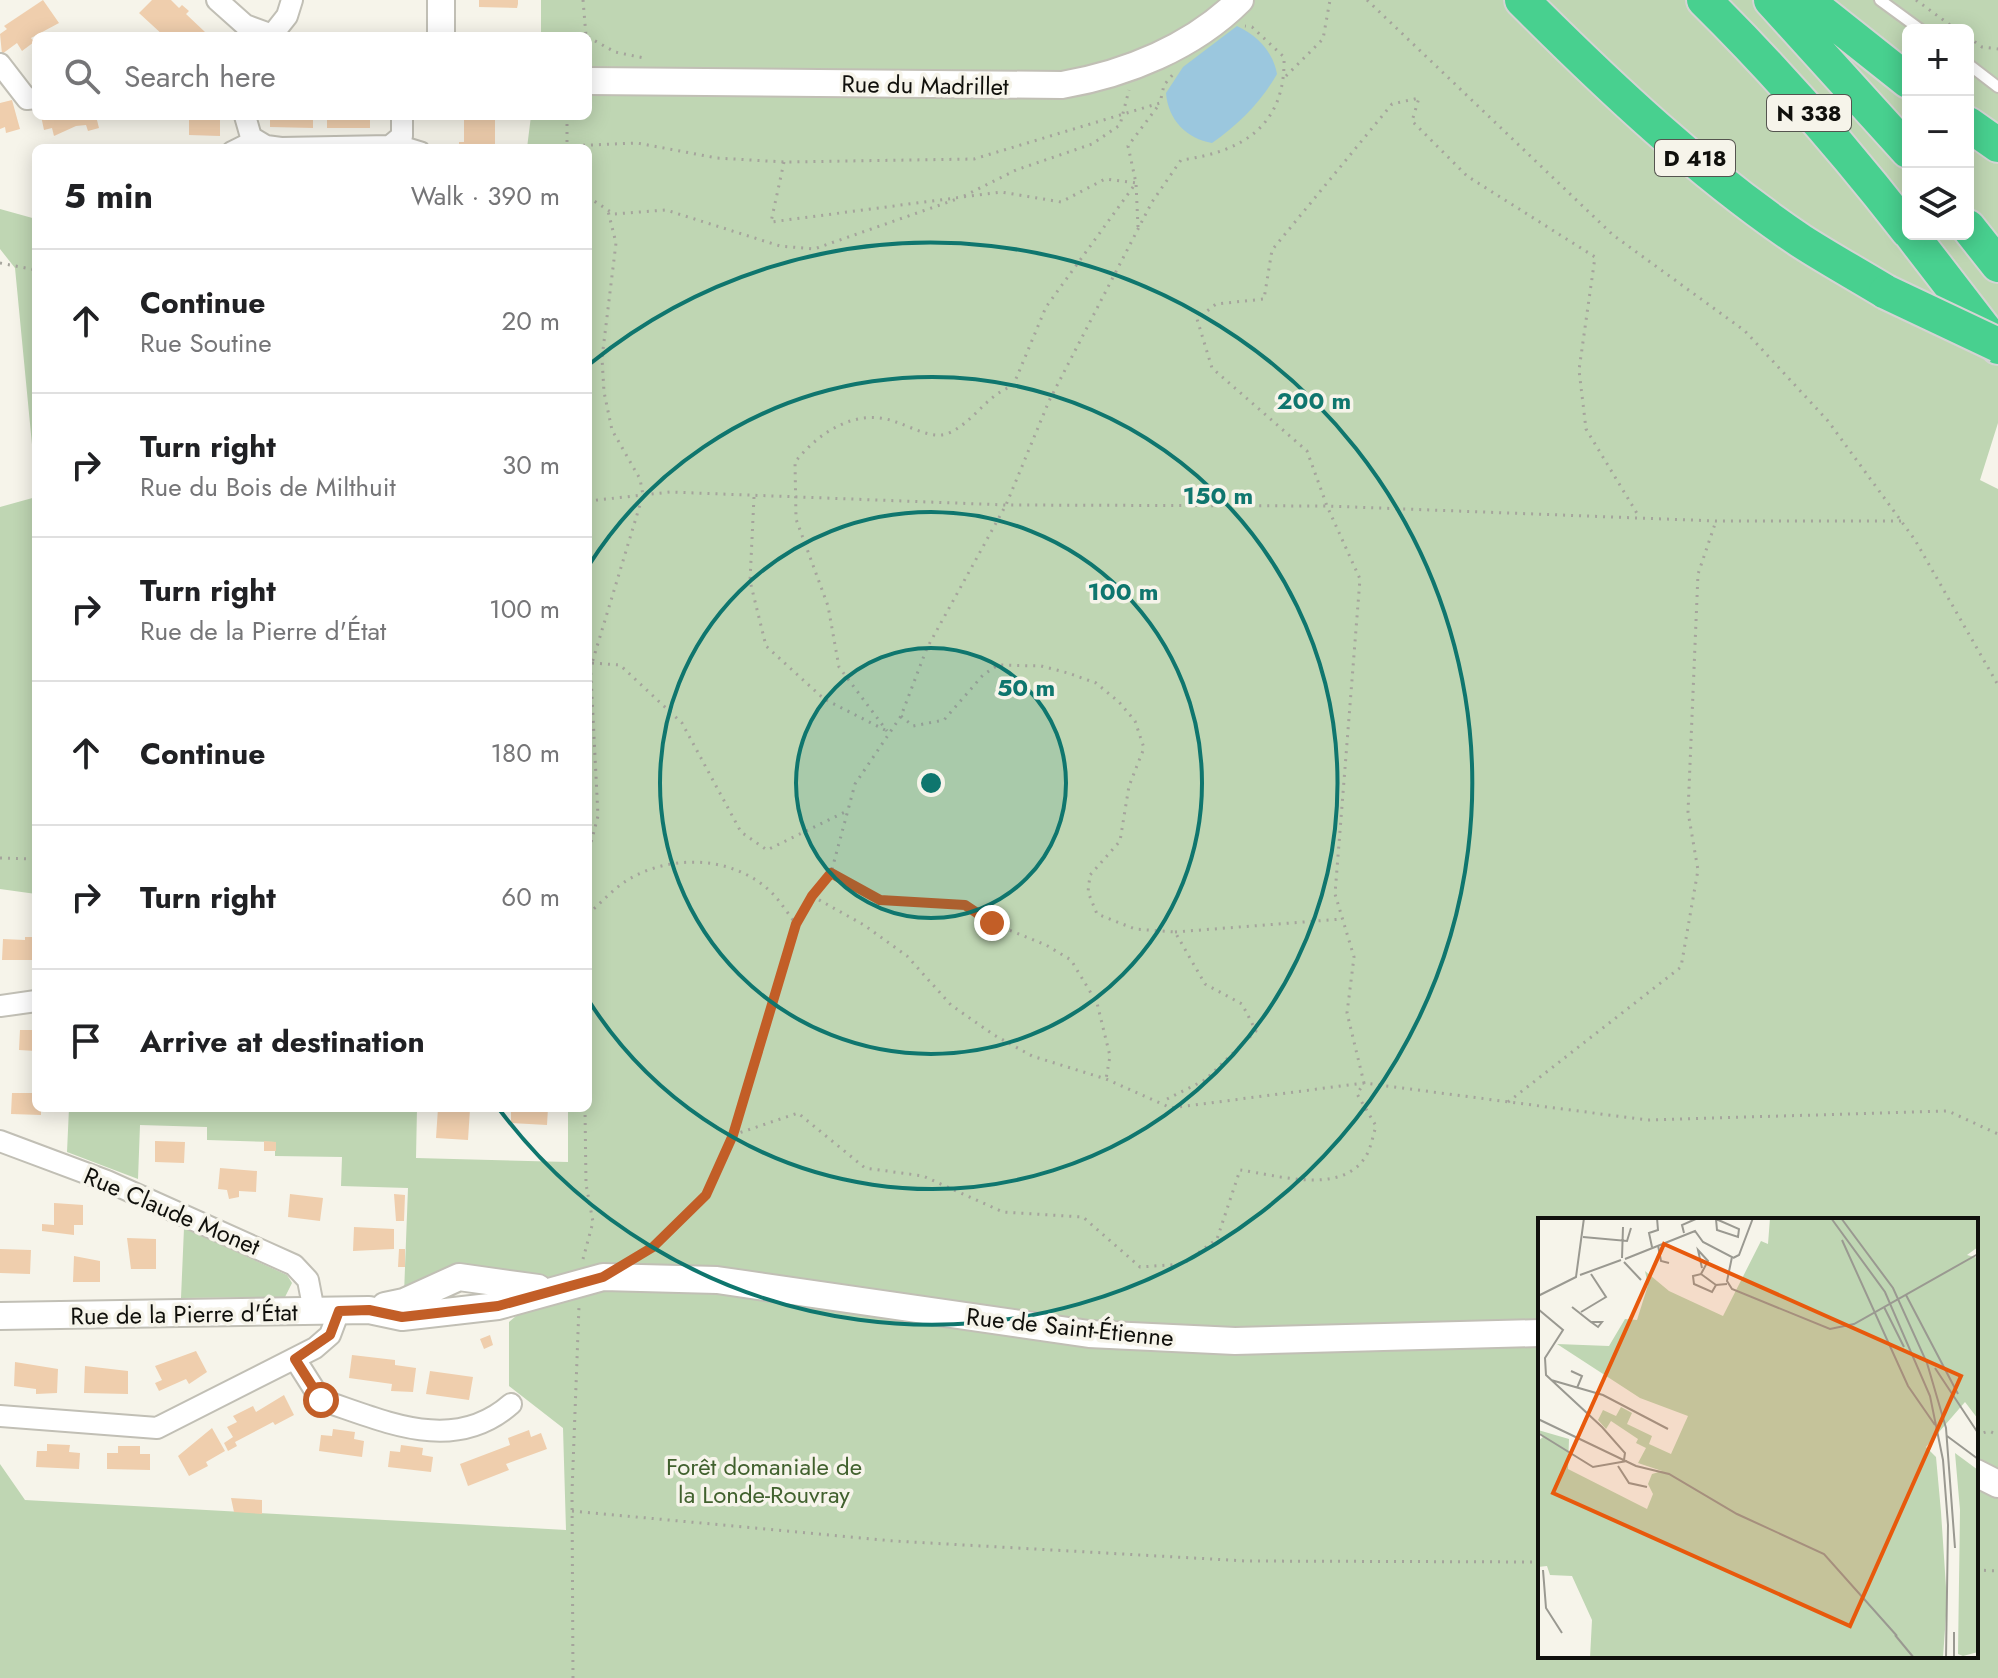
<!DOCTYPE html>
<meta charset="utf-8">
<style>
:root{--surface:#fff;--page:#f6f6f6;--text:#202124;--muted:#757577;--line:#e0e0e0}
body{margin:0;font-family:Jost,sans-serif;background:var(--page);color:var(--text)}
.controls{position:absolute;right:24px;top:24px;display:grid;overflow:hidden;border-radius:12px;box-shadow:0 4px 20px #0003}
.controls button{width:72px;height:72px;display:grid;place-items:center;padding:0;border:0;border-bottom:2px solid var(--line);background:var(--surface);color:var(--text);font:40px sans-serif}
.stop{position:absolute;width:24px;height:24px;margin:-18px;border:6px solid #c25e27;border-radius:50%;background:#fff}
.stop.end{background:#c25e27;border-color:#fff;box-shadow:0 2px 8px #0008}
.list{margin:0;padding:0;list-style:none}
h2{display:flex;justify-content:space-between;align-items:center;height:104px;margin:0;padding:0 32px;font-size:34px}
h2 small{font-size:26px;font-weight:400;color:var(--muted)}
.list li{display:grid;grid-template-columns:52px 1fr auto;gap:24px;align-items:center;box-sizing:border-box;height:144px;padding:0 32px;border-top:2px solid var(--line)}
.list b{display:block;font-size:30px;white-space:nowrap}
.list p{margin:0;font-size:26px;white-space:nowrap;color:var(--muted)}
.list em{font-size:26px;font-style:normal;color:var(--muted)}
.icon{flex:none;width:44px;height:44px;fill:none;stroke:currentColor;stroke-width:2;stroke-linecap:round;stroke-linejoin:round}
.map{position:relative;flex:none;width:1998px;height:1678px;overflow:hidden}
.search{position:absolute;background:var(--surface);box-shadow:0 4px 20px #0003;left:32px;top:32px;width:560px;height:88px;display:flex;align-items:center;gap:20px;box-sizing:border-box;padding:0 28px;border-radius:12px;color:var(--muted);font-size:30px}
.panel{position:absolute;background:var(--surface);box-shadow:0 4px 20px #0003;left:32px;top:144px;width:560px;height:968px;border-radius:12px}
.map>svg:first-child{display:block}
.green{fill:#bfd6b3;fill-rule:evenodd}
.water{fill:#9bc7de}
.building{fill:#efcead}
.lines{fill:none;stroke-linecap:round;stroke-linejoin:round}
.service-casing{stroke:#c1bfb5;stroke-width:14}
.minor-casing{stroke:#c1bfb5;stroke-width:24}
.tertiary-casing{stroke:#c1bfb5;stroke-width:30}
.trunk-casing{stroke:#d4d4d3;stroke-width:38}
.path{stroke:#a5a49c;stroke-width:3;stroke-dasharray:2 6;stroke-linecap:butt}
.service{stroke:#fff;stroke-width:10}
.minor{stroke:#fff;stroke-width:20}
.tertiary{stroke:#fff;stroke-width:26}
.trunk{stroke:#48d08f;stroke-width:34}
.trunk-bridge-casing{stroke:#d4d4d3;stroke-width:38;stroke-linecap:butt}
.trunk-bridge{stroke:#48d08f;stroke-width:34}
.route{stroke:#c25e27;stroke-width:10}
.ring{fill:none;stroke:#0f766e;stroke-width:4}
.labels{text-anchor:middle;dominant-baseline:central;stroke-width:7;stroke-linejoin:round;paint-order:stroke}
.shield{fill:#f6f4ea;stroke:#55544f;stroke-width:2}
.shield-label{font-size:22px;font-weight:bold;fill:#10100c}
.street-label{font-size:24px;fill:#10100c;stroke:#f6f4ea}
.park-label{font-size:24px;fill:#41612e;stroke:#f6f4ea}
.inset-road{fill:none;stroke:#9a9991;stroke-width:2}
.view{fill:#e8590c;fill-opacity:0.15;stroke:#e8590c;stroke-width:4}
.inset-edge{fill:none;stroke:#10100c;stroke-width:4}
.centre{fill:#0f766e;stroke:#f6f4ea;stroke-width:4}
.ring-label{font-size:24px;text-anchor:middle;font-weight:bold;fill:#0f766e;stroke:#f6f4ea;stroke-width:7;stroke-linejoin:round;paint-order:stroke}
</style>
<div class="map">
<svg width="1998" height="1678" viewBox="0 0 1998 1678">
<rect width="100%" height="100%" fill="#f6f4ea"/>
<!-- green -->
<path class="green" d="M541,0H1998V423L1980,480L1998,489V1678H0V1464L25,1500L566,1530L563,1428L509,1386V1322L564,1275L404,1294L408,1188L341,1186L342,1157L275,1156V1142L207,1140V1127L140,1125L138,1179L67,1152L69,1108H417L416,1158L568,1162V1108H588V148H527L531,116H588V36H541ZM1908,30H1968V234H1908ZM1540,1220H1976V1656H1540Z
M0,209L36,219V486L15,268L0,249Z
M36,497V894L0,889V507Z
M184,1228L287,1275L292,1283L285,1297L181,1298Z"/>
<!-- water -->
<path class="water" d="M1237,26C1258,36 1273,52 1277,74C1261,102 1238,125 1212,143C1187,139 1168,120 1166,93L1183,67Z"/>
<!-- building -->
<path class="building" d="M43,0L59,23L31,38L34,42L22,51L17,43L2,54L0,34L7,29L4,26Z
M152,0H171L179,8L182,5L189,11L186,14L205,32L201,36H164L139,13Z
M479,0H518V4L517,8L479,7Z
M12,100L20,129L6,133L5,127L0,129V103Z
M41,116H96L99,128L88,131L86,125L76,126L54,136L52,128L44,130Z
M189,116H220V136L189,135Z
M270,116H313V128L270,127Z
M327,116H370V128H327Z
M464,117H495V148H459V142H464Z
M25,937H36V960H2L3,939L25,940Z
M20,1030H36V1051L19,1050Z
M12,1093H36V1108H41V1115L11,1114Z
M438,1108L470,1109L468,1140L436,1138Z
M511,1108H548L547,1125L511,1123Z
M155,1141L185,1142L184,1163L155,1162Z
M264,1141L276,1142V1151H264Z
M220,1168L257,1171L256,1192L239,1191V1197L229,1199L227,1190L218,1189Z
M290,1194L323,1198L320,1221L288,1217Z
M394,1194L405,1195L404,1221H396Z
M54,1203L83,1205V1225H74V1235L42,1231V1224L54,1225Z
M354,1227L394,1229V1249L353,1251Z
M127,1238L156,1239V1269H131Z
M0,1249L31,1250L30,1274L0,1273Z
M399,1249H405V1267H398Z
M74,1256L100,1261V1282H73Z
M490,1335L493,1345L484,1349L480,1339Z
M196,1351L207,1372L189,1384L186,1379L159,1391L155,1383L162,1380L155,1366Z
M352,1355L395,1360V1365L416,1368L413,1392L391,1391L392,1384L349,1378Z
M15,1362L58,1369L57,1393L36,1394V1389L14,1386Z
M85,1366L128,1371V1394L84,1393Z
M430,1371L473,1377L469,1400L426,1394Z
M284,1395L294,1415L275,1425L273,1422L235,1442L237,1446L228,1451L224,1443L233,1437L227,1427L237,1422L233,1416L253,1406L256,1412Z
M212,1428L225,1451L206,1462L208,1466L189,1476L178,1456Z
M333,1429L355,1432L354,1439L364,1441L362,1457L319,1451L321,1435L332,1436Z
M529,1430L531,1437L541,1433L547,1449L506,1464L509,1470L468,1486L460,1464L510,1445L508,1438Z
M47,1444L70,1445L69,1452L80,1453L79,1469L36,1467L37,1451H47Z
M401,1445L423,1448L422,1455L433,1457L431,1472L388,1467L390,1451L400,1452Z
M118,1446H140V1454H150V1470L107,1469V1453H118Z
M231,1498L262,1500V1514L234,1512Z"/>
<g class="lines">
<!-- service casing -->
<g class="service-casing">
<path id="service" d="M1880,0L1921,30
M1968,64L1998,87
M397,140L423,148
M229,148L251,137"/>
</g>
<!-- minor casing -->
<g class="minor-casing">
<path id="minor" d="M217,0L245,25L272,35
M272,35L287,16L292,0
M0,64L27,99L36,98
M245,116L251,137L266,146L281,148L390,146L402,136V116
M0,1006L36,1001
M0,1141L107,1181L294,1265L308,1280L314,1311
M295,1359L321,1400C385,1421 453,1455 511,1404
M0,1416L157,1428L315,1348L330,1335L339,1311"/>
</g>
<!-- tertiary casing -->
<g class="tertiary-casing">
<path id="tertiary" d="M441,0V36
M588,81L1062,85C1126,74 1193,47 1240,0
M385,1306L404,1302L459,1277L538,1288
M0,1316L369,1310L402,1317L498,1306L603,1277L717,1280L1089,1334L1235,1341L1540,1333
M1976,1473L1998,1484"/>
</g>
<!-- trunk casing -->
<g class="trunk-casing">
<path id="trunk" d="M1522,0C1608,86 1700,173 1801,241C1829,259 1858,275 1886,292
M1704,0C1777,72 1845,150 1908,231
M1771,0L1908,151
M1806,0L1908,81
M1968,124L1998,145
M1968,227L1998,265
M1911,234L1998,347"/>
</g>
<!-- path -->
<path class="path" d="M583,0L586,36
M1367,0L1613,235L1745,331L1828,421L1915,540L1998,685
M1916,0L1957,30
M588,37L615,52L644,58
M1968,37L1982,47L1998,49
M1286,76L1323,39L1330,0
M567,116V148
M567,146L637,143L717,158L784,162L974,159L1160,103L1164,85L1175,72
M784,162L771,222L1001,192L1061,202L1105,179L1136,183L1046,307L1013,386C987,394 974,422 949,433C932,440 912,427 896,422C857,407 819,432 795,462L796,519L828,606L839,667L887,731
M964,196L1016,170L1092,144L1120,125L1129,90
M588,197L614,214L666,210L780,246L814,249L957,199
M1138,227L1136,183L1128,146L1158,106
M0,263L36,270
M754,497L750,581L766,646L824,699L887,731
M588,501L670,492L1006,505L1327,506L1716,521H1901
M588,617L598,816L588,854
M592,663L620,665L682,723L741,832L767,850L845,812
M588,667L592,663L643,495L640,479L612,430L604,392L602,358L616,243L608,211
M901,716L913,726L944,720L983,675L998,665L1041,666L1068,673L1096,683L1119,702L1135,721L1144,748L1129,786L1120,841L1090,875L1088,892L1097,914L1135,929L1175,932L1205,984L1242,1004L1256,1031L1205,1080L1163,1101
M0,858L36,859
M832,873L880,900L965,905L992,923L1046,945L1071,960L1097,1003L1110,1056L1106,1079
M812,896L864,925L907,956L951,1005L994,1035L1032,1056L1106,1079L1171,1108L1364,1083L1647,1120L1948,1111L1998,1134
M588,914C600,904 612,890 626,881C670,853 736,855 774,895C782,904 789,915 796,924
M588,930V914
M1175,932L1342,919
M1508,1102L1681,967L1698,870L1688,812L1698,574L1716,521
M733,1135L798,1113L865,1168L923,1176L1003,1212L1083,1217L1140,1267L1183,1264L1217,1239L1240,1170C1277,1175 1342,1196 1366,1156C1371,1148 1373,1135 1376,1126L1357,1094L1364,1083L1347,1013L1354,957L1335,894L1360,579L1327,506L1307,451L1212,368L1197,319L1216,304L1264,299L1272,250L1392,104L1419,98L1412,121L1467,176L1595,257L1579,370L1586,429L1638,515
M641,1254L653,1247L706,1195L733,1135L796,924L812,896L831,873L855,784L901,716L927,648L1006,505L1049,401L1152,202L1181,160C1242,152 1286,126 1284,57L1252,27L1245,26
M583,1259L593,1222L586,1184L585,1108
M1976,1435L1989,1431L1998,1435
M572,1511L894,1541L1246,1561L1540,1562
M1976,1570L1998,1571
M573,1678L572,1492L579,1306"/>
<!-- service -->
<use href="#service" class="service"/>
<!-- minor -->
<use href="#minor" class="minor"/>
<!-- tertiary -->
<use href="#tertiary" class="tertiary"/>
<!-- trunk -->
<use href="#trunk" class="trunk"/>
<!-- trunk-bridge casing -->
<g class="trunk-bridge-casing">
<path id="trunk-bridge" d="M1886,292L1998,345"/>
</g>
<!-- trunk-bridge -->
<use href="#trunk-bridge" class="trunk-bridge"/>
</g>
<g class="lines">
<!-- route -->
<path class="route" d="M321,1400L295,1359L330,1335L339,1311L369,1310L402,1317L498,1306L603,1277L653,1247L706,1195L733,1135L796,924L812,896L831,873L880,900L965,905L992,923"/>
</g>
<!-- distance rings -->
<circle cx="931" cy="783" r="135" fill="#0f766e" fill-opacity=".12"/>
<g class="ring">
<circle cx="931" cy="783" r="135"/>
<circle cx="931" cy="783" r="271"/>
<path d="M589 565A406 406 0 1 1 589 1001"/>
<path d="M591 363A541 541 0 1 1 499 1109"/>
</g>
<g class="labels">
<!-- shield labels -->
<g class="shield">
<rect x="1767" y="95" width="84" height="36" rx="6"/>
<rect x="1655" y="140" width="80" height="36" rx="6"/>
</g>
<g class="shield-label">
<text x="1809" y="113">N 338</text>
<text x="1695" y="158">D 418</text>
</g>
<!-- street labels -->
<g class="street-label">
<text transform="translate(925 85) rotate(1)">Rue du Madrillet</text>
<text transform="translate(172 1211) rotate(23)">Rue Claude Monet</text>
<text transform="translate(184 1314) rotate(-1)">Rue de la Pierre d'État</text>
<text transform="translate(1070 1327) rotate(6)">Rue de Saint-Étienne</text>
</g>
<!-- park labels -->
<g class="park-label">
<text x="764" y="1466">Forêt domaniale de<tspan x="764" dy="28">la Londe-Rouvray</tspan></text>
</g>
</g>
<!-- overview -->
<g transform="translate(1538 1218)">
<rect width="440" height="440" fill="#f6f4ea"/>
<path d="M232,0H440V29L429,37L440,40V201L427,184L388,229L398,239L403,294L409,384L405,439L52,440L54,402L34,358L12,357L9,348L0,349V223L5,219L0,212L31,221L30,251L109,291L115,276L110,266L114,256L124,253L100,245L108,230L98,225L100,221L73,203L68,211L60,202L65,192L78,198L83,189L94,195L89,206L114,218L111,226L133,236L150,198L102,180L19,126L71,128L87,101L99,102L110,67L107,53L131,73L185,98L223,23L230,26ZM417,235L440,252V434L425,438L420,436L422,292Z" fill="#bfd6b3"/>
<path class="inset-road" d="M293,0L347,74L392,178L405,242L410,307L408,440M303,0L355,70L389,145L408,210L417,330M178,1L201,11L200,19L179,12ZM146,15L144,7L160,0M45,19L89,23L93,10M304,22L370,168L397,207M120,27L123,43L131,45M114,29L111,15L120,12L119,0M84,40L85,9M195,40L201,37L215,0M87,41L157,13L165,24L194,39L189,63L194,71L292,111L316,106L440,36M86,44L103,62M163,56L170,43L160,32L164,50M42,57L83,42M178,67L163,56L155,58L156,66L174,74L178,67L189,66M368,77L420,176M0,78L38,59L46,0M34,89L53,104H64L60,109L53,104M346,89L366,129M0,91L25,112L7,140L8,157L64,209L87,235L86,242M43,94L68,79L53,56M397,150L440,215M33,153L44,158L39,170M13,162L65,177L130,211M0,201L98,248L131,256L199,296L286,336L359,418M0,215L55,249L89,243M409,218L440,241M80,248L91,265L109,269M5,352L8,390L24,415M357,417L376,440M416,440V414"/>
<path class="view" d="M126,26L423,158L312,408L15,275Z"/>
<rect width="440" height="440" class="inset-edge"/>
</g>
<circle cx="931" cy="783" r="12" class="centre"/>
<g class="ring-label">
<text x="1314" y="409">200 m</text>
<text x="1218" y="504">150 m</text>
<text x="1123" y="600">100 m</text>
<text x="1026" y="696">50 m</text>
</g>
</svg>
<div class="controls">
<button>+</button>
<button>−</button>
<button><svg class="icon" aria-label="layers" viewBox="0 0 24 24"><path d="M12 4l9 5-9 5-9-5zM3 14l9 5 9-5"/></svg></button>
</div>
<div class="stop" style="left:321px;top:1400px"></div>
<div class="stop end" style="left:992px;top:923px"></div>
<div class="search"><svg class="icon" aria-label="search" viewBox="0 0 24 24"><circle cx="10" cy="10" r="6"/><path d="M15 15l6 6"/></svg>Search here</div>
<section class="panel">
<h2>5 min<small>Walk · 390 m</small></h2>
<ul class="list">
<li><svg class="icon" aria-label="ahead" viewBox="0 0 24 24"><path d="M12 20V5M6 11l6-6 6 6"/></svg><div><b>Continue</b><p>Rue Soutine</p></div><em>20 m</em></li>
<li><svg class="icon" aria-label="right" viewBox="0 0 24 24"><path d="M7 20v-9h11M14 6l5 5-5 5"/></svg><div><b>Turn right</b><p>Rue du Bois de Milthuit</p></div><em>30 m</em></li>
<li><svg class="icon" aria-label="right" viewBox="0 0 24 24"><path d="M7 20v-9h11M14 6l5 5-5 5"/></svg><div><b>Turn right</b><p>Rue de la Pierre d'État</p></div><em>100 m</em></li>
<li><svg class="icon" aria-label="ahead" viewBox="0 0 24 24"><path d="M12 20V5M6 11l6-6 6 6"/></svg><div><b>Continue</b></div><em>180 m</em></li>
<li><svg class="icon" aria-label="right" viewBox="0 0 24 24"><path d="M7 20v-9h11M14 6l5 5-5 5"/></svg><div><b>Turn right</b></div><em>60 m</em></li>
<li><svg class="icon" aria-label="arrive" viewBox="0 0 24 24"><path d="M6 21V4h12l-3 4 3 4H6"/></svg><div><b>Arrive at destination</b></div></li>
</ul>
</section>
</div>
